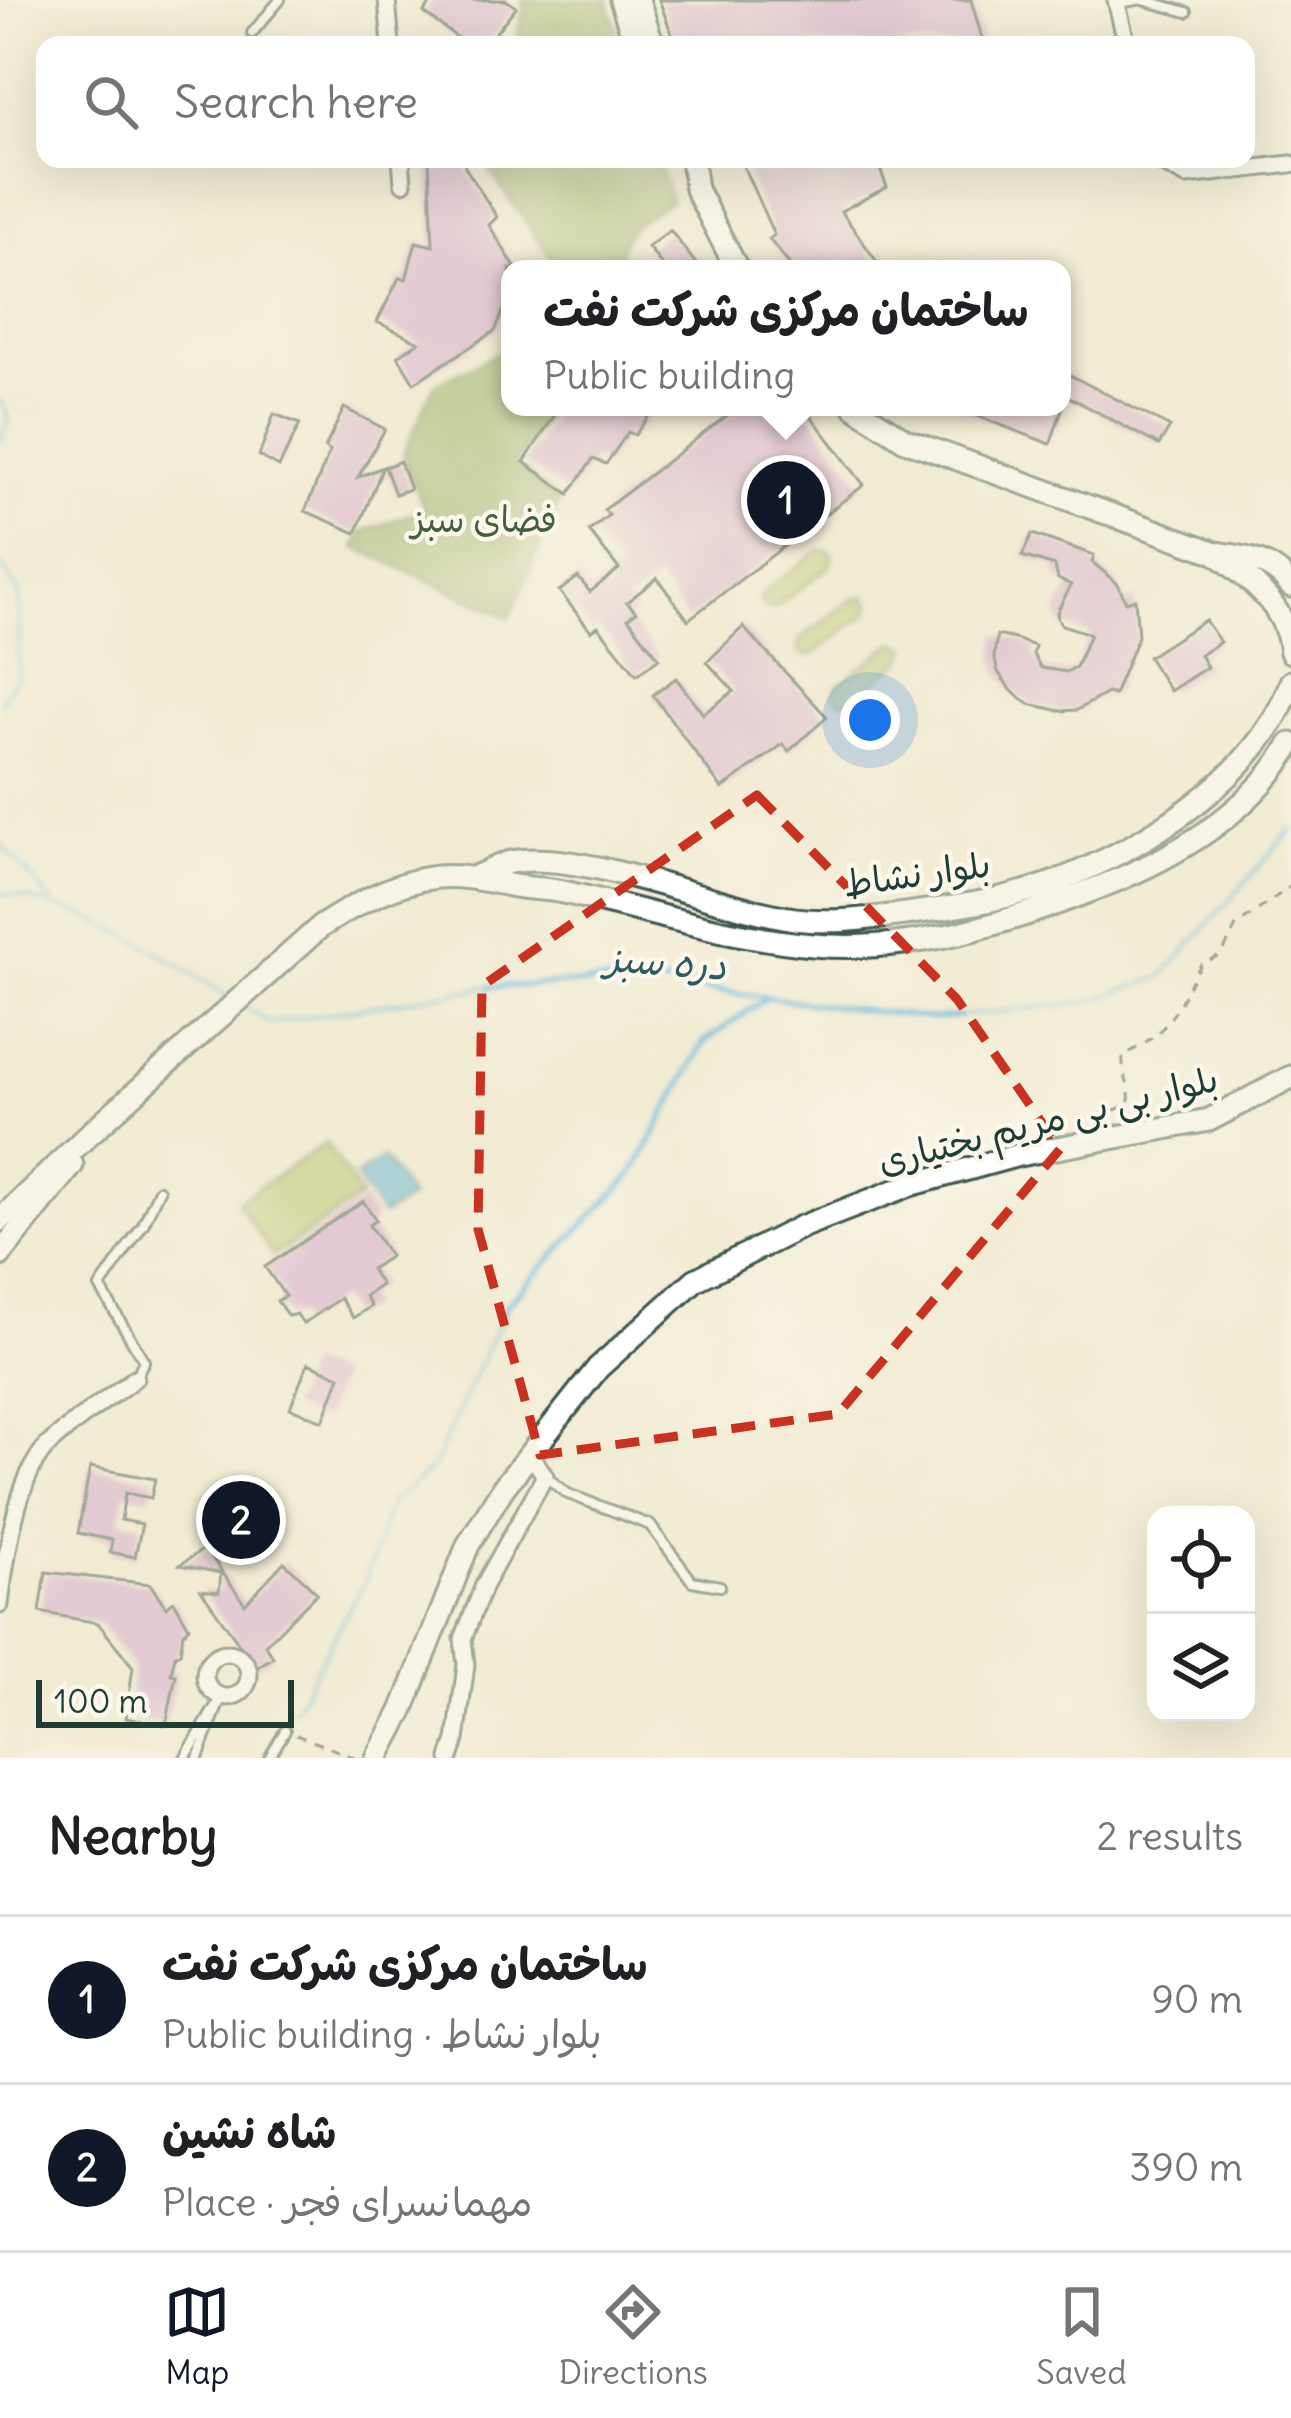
<!DOCTYPE html>
<meta charset="utf-8">
<style>
:root{--surface:#fff;--page:#f2f2f2;--text:#202124;--muted:#757577;--line:#e0e0e0;--accent:#111827}
body{margin:0;font-family:Delius,"Playpen Sans Arabic",sans-serif;background:var(--page);color:var(--text)}
.controls{position:absolute;right:36px;bottom:36px;display:grid;overflow:hidden;border-radius:24px;box-shadow:0 12px 48px #0002}
.controls button{width:108px;height:108px;display:grid;place-items:center;padding:0;border:0;border-bottom:3px solid var(--line);background:var(--surface);color:var(--text);font:60px sans-serif}
.scale{position:absolute;left:36px;bottom:30px;width:258px;box-sizing:border-box;padding-left:12px;border:6px solid #1f3d34;border-top:0;font-size:33px;line-height:42px;white-space:nowrap;color:#1f3d34;-webkit-text-stroke:9px #fbf7ec;paint-order:stroke}
.you{position:absolute;left:870px;top:720px;width:42px;height:42px;margin:-30px;border:9px solid #fff;border-radius:50%;background:#1a73e8;box-shadow:0 0 0 18px #1a73e833}
.badge{display:grid;place-items:center;width:78px;height:78px;border-radius:50%;background:var(--accent);color:#fff;font-size:39px;font-weight:700}
.pin{position:absolute;translate:-50% -50%;border:6px solid #fff;box-shadow:0 3px 12px #0006}
.popup{position:absolute;left:501px;top:260px;width:570px;height:156px;box-sizing:border-box;display:grid;place-content:center;border-radius:24px;background:var(--surface);filter:drop-shadow(0 3px 9px #0005);font-size:39px;white-space:nowrap;color:var(--muted)}
.popup b{font-size:45px;color:var(--text)}
.popup::after{content:'';position:absolute;left:50%;top:100%;margin-left:-24px;border:24px solid transparent;border-top-color:var(--surface)}
.list{margin:0;padding:0;list-style:none}
h2{display:flex;justify-content:space-between;align-items:center;height:156px;margin:0;padding:0 48px;font-size:51px}
h2 small{font-size:39px;font-weight:400;color:var(--muted)}
.list li{display:grid;grid-template-columns:78px 1fr auto;gap:36px;align-items:center;box-sizing:border-box;height:168px;padding:0 48px;border-top:3px solid var(--line)}
.list b{display:block;font-size:45px;white-space:nowrap}
.list p{margin:0;font-size:39px;white-space:nowrap;color:var(--muted)}
.list em{font-size:39px;font-style:normal;color:var(--muted)}
.icon{flex:none;width:66px;height:66px;fill:none;stroke:currentColor;stroke-width:2;stroke-linecap:round;stroke-linejoin:round}
.map{position:relative;flex:none;width:1291px;height:1758px;overflow:hidden}
.search{position:absolute;background:var(--surface);box-shadow:0 12px 48px #0002;left:36px;right:36px;top:36px;height:132px;display:flex;align-items:center;gap:30px;box-sizing:border-box;padding:0 42px;border-radius:24px;color:var(--muted);font-size:45px}
.sheet{height:492px;background:var(--surface)}
nav{display:flex;justify-content:space-around;align-items:center;box-sizing:border-box;height:168px;border-top:3px solid var(--line);background:var(--surface);font-size:33px;color:var(--muted)}
nav a{display:grid;justify-items:center;gap:6px}
nav .on{color:var(--accent)}
.map>svg:first-child{display:block}
.green{fill:#b5c568;stroke:#6a814e;stroke-width:3}
.forest{fill:#90aa5c;stroke:#587448;stroke-width:3}
.water{fill:#5db7db;stroke:#3e7a88;stroke-width:3}
.lines{fill:none;stroke-linecap:round;stroke-linejoin:round}
.stream{stroke:#5db7db;stroke-width:4.5}
.building{fill:#d2a3d0}
.service-casing{stroke:#3e574c;stroke-width:14}
.minor-casing{stroke:#3e574c;stroke-width:21}
.secondary-casing{stroke:#3e574c;stroke-width:27}
.path{stroke:#3e574c;stroke-width:3;stroke-dasharray:9 9;stroke-linecap:butt}
.service{stroke:#fff;stroke-width:8}
.minor{stroke:#fff;stroke-width:15}
.secondary{stroke:#fff;stroke-width:21}
.marked{fill:none;stroke:#c8321e;stroke-width:9;stroke-dasharray:24 15;stroke-linejoin:round}
.labels{text-anchor:middle;dominant-baseline:central;stroke-width:9;stroke-linejoin:round;paint-order:stroke}
.park-label{font-size:36px;fill:#445f41;stroke:#fbf7ec}
.street-label{font-size:36px;fill:#1f3d34;stroke:#fbf7ec}
.water-label{font-size:39px;font-style:italic;fill:#2e5c5e;stroke:#fbf7ec}
</style>
<div class="map">
<svg width="1291" height="1758" viewBox="0 0 1291 1758">
<rect width="100%" height="100%" fill="#fbf7ec"/>
<filter id="ink" filterUnits="userSpaceOnUse"><feTurbulence type="fractalNoise" baseFrequency=".00833" numOctaves="2"/><feDisplacementMap in="SourceGraphic" scale="24" xChannelSelector="R" yChannelSelector="G"/><feConvolveMatrix kernelMatrix="1 2 1 2 8 2 1 2 1" color-interpolation-filters="sRGB"/></filter>
<filter id="wash" filterUnits="userSpaceOnUse"><feTurbulence type="fractalNoise" baseFrequency=".004" numOctaves="4" result="noise"/><feDisplacementMap in="SourceGraphic" scale="48" xChannelSelector="R" yChannelSelector="G"/><feGaussianBlur stdDeviation="2.7" result="paint"/><feColorMatrix in="noise" values="0 0 0 0 0 0 0 0 0 0 0 0 0 0 0 0 0 1.4 0 .05"/><feComposite in="paint" operator="in"/></filter>
<g filter="url(#wash)">
<rect width="100%" height="100%" fill="#f1ebd3"/>
<!-- green -->
<path class="green" d="M819,550H829L833,555L830,566L774,609L764,607L760,602L762,593Z
M856,597H866L870,603L868,613L812,656L802,654L798,649L799,640Z
M893,643L903,644L907,649L904,659L849,702L839,701L834,695L836,686Z
M326,1143L361,1197L273,1256L237,1202Z"/>
<!-- forest -->
<path class="forest" d="M522,0H608L621,45H515L524,6Z
M489,159H657L671,201C638,220 621,229 617,269H554L556,265L490,171Z
M510,347V407H551L515,464L559,501L510,618L355,547L362,532L424,509L403,455L434,385Z"/>
<!-- water -->
<path class="water" d="M383,1158L410,1198L382,1216L356,1177Z"/>
<g class="lines">
<!-- stream -->
<path class="stream" d="M0,400L9,419L0,442
M0,565L20,593L18,675L0,702
M0,843L52,901
M0,893C99,911 150,946 232,999
M242,1005L269,1023L487,987L642,981L934,1019L1088,1002L1162,977L1291,830
M294,1710L366,1578L390,1503L432,1469L507,1304L634,1173L704,1042L765,999"/>
</g>
<g id="blocks">
<!-- building -->
<path class="building" d="M433,0H506L516,7L486,45H467L424,13Z
M659,0H971L984,45H676Z
M429,159H464L465,167L497,217L489,225L516,269H510V295L495,331L414,383L398,356L419,342L377,322L399,278L406,279L416,242L433,246Z
M740,159H876L887,187L841,211L882,269H793L769,239L774,235Z
M670,230L700,269H665L648,247Z
M1062,371L1170,427L1159,445L1062,393Z
M560,407H655L635,435L628,432L606,464L593,459L569,494L524,462Z
M738,407H804L864,485L688,620L657,578L627,602L636,612L628,618L659,658L637,675L598,626L591,631L559,591L578,577L590,592L619,569L589,531L609,515L604,510Z
M954,407H1063L1050,444Z
M344,408L385,429L358,477L383,467L356,533L305,511L330,451L325,448Z
M274,414L300,424L279,467L259,456Z
M400,461L410,489L395,494L385,467Z
M1032,534L1094,555L1092,562L1118,584L1126,602L1135,599L1138,636L1114,695L1107,693L1077,710L1061,711L1029,704L1011,690L998,672L994,656L997,635L1015,639L1035,646L1033,654L1041,668L1066,672L1076,667L1090,634L1062,625L1058,619L1057,612L1071,585L1058,579L1055,566L1022,556Z
M1205,620L1220,642L1200,655L1207,667L1170,691L1148,657Z
M743,627L827,717L789,751L783,744L722,789L653,695L676,678L703,714L734,691L707,662Z
M363,1201L376,1220L369,1225L390,1256L371,1269L381,1285L365,1296L371,1306L353,1318L340,1298L303,1324L297,1314L288,1316L277,1301L285,1296L265,1267Z
M308,1363L340,1376L323,1421L290,1408Z
M90,1467L155,1479L151,1498L125,1493L121,1520L142,1524L135,1557L110,1552L112,1540L78,1533Z
M205,1548L245,1604L284,1562L317,1593L265,1645L273,1657L256,1668L201,1590L219,1592L221,1573L180,1565Z
M46,1572L150,1584L166,1607L174,1601L189,1627L183,1633L180,1653L175,1655L171,1674L176,1675L166,1725L126,1718L133,1667L98,1623L40,1612Z"/>
</g>
</g>
<g filter="url(#ink)">
<use href="#blocks" fill-opacity="0" stroke="#3e574c" stroke-width="3"/>
<g class="lines">
<!-- service casing -->
<g class="service-casing">
<path id="service" d="M1143,0L1187,12
M1118,3L1137,0
M252,33L280,0
M135,1378L144,1361L100,1287L143,1225L159,1190
M545,1476L568,1494L650,1525L692,1581L720,1586
M185,1758L221,1697
M198,1758L221,1698
M269,1758L285,1731"/>
</g>
<!-- minor casing -->
<g class="minor-casing">
<path id="minor" d="M387,0L391,45
M1116,0L1127,45
M401,159L403,183
M1154,159L1186,176L1291,164
M0,1605C5,1561 16,1478 47,1446C73,1421 107,1400 135,1378
M205 1675a22 22 0 1 1 44 0a22 22 0 1 1-44 0Z
M450,1758L456,1740L466,1665L463,1639L484,1585L545,1476L529,1452"/>
</g>
<!-- secondary casing -->
<g class="secondary-casing">
<path id="secondary" d="M621,0L636,45
M638,0L653,45
M692,159L696,189L737,269
M855,407L905,440L936,451L1216,553C1245,557 1272,560 1291,586
M1216,553C1250,580 1286,605 1291,652
M477,876C488,872 500,864 511,862C580,848 718,908 795,919C833,924 875,918 913,913C960,906 1010,899 1055,882C1145,847 1259,777 1291,682
M0,1220L86,1137L320,927C354,905 396,881 437,877C463,875 483,880 509,885C527,889 545,888 563,892C646,910 728,938 813,945C915,954 1012,922 1105,885C1178,856 1250,813 1291,744
M0,1255L72,1165
M377,1758L402,1711L468,1545L503,1488L598,1368L695,1280L801,1227L910,1185L1019,1155L1209,1120L1291,1077"/>
</g>
<!-- path -->
<path class="path" d="M1102,1119L1101,1115L1128,1105C1133,1089 1121,1074 1123,1056C1175,1028 1174,1011 1201,964L1222,954L1236,926L1291,886
M296,1735L356,1758"/>
<!-- service -->
<use href="#service" class="service"/>
<!-- minor -->
<use href="#minor" class="minor"/>
<!-- secondary -->
<use href="#secondary" class="secondary"/>
</g>
</g>
<!-- marked area -->
<path d="M0 0H1291V1758H0ZM757,795L957,999L1060,1149L838,1414L540,1455L478,1229L482,986Z" fill="#f1ebd3" fill-opacity=".55" fill-rule="evenodd"/>
<path class="marked" d="M757,795L957,999L1060,1149L838,1414L540,1455L478,1229L482,986Z"/>
<g class="labels">
<!-- park labels -->
<g class="park-label">
<text x="484" y="519">فضای سبز</text>
</g>
<!-- street labels -->
<g class="street-label">
<text transform="translate(917 874) rotate(-8)">بلوار نشاط</text>
<text transform="translate(1048 1120) rotate(-14)">بلوار بی بی مریم بختیاری</text>
</g>
<!-- water labels -->
<g class="water-label">
<text transform="translate(666 962) rotate(4)">دره سبز</text>
</g>
</g>
</svg>
<div class="controls">
<button><svg class="icon" aria-label="locate" viewBox="0 0 24 24"><circle cx="12" cy="12" r="6"/><path d="M12 2v4M12 18v4M2 12h4M18 12h4"/></svg></button>
<button><svg class="icon" aria-label="layers" viewBox="0 0 24 24"><path d="M12 4l9 5-9 5-9-5zM3 14l9 5 9-5"/></svg></button>
</div>
<div class="scale">100 m</div>
<div class="you"></div>
<div class="pin badge" style="left:786px;top:500px">1</div>
<div class="popup"><b>ساختمان مرکزی شرکت نفت</b>Public building</div>
<div class="pin badge" style="left:241px;top:1520px">2</div>
<div class="search"><svg class="icon" aria-label="search" viewBox="0 0 24 24"><circle cx="10" cy="10" r="6"/><path d="M15 15l6 6"/></svg>Search here</div>
</div>
<section class="sheet">
<h2>Nearby<small>2 results</small></h2>
<ul class="list">
<li><span class="badge">1</span><div><b>ساختمان مرکزی شرکت نفت</b><p>Public building · بلوار نشاط</p></div><em>90 m</em></li>
<li><span class="badge">2</span><div><b>شاه نشین</b><p>Place · مهمانسرای فجر</p></div><em>390 m</em></li>
</ul>
</section>
<nav>
<a class="on"><svg class="icon" aria-label="map" viewBox="0 0 24 24"><path d="M3 6l6-2 6 2 6-2v14l-6 2-6-2-6 2zM9 4v14M15 6v14"/></svg>Map</a>
<a><svg class="icon" aria-label="directions" viewBox="0 0 24 24"><path d="M12 3l9 9-9 9-9-9zM9 14v-3h6M13 9l2 2-2 2"/></svg>Directions</a>
<a><svg class="icon" aria-label="saved" viewBox="0 0 24 24"><path d="M7 4h10v16l-5-4-5 4z"/></svg>Saved</a>
</nav>
